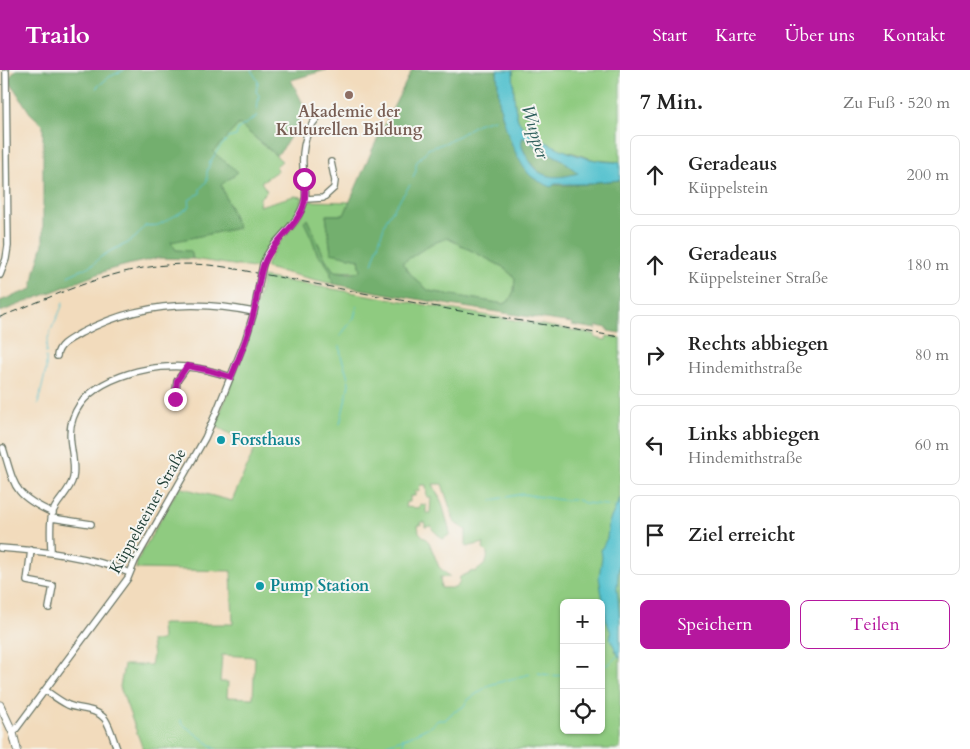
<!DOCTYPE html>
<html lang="de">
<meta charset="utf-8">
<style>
:root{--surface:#fff;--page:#f2f2f2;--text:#222;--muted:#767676;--line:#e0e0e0;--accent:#b5179e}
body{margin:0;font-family:Cardo,serif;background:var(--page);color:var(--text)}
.controls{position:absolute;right:15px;bottom:15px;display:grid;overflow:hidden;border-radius:8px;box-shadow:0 1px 4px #0004}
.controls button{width:45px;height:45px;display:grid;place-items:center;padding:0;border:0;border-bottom:1px solid var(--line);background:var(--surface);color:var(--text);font:25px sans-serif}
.stop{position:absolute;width:15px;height:15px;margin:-11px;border:4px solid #b5179e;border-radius:50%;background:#fff}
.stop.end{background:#b5179e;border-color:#fff;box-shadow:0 1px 5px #0008}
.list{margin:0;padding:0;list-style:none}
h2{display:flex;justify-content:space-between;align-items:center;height:65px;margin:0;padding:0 20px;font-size:21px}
h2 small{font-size:16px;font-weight:400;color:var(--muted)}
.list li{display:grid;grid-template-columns:32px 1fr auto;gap:15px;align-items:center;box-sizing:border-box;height:80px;margin:0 10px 10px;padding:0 10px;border:1px solid var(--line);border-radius:8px}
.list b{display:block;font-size:19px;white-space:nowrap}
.list p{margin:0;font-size:16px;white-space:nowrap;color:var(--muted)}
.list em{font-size:16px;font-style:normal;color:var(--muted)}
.actions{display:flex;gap:10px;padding:15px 20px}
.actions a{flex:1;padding:11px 0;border:1px solid var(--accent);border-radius:8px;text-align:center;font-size:18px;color:var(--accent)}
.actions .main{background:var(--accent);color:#fff}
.icon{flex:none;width:28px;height:28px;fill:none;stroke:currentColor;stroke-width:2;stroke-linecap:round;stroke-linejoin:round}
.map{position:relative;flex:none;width:620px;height:679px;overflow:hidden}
header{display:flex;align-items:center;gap:30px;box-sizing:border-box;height:70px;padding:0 25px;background:var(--accent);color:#fff}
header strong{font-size:24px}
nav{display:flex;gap:28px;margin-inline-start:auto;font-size:18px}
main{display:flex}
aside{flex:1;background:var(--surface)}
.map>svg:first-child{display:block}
.green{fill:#8fcb80;stroke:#57845a;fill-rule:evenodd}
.forest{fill:#73af6e;stroke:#497651;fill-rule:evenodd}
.water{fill:#56c2cf;stroke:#3a8082;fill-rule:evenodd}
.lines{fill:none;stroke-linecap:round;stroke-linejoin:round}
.stream{stroke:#56c2cf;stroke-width:1}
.minor-casing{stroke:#697464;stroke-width:8}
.major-casing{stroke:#697464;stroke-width:9}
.minor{stroke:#fff;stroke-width:5.5}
.major{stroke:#fff;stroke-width:7}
.rail{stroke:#1f3d34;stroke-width:1;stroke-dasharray:8 4;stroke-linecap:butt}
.minor-bridge-casing{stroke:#697464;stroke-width:8;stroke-linecap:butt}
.minor-bridge{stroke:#fff;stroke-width:5.5}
.route{stroke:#b5179e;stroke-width:6}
.education-dot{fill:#8d6e63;stroke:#f6f6f2;stroke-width:2}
.culture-dot{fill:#0f9aa8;stroke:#f6f6f2;stroke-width:2}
.labels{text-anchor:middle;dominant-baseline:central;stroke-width:4;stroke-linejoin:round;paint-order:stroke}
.education-label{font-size:16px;font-weight:bold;fill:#785e54;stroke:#f6f6f2}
.culture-label{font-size:16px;font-weight:bold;fill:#0d838f;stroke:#f6f6f2;text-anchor:start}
.street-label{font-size:16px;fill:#1f3d34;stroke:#f6f6f2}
.water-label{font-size:18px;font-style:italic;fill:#2d5e5b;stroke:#f6f6f2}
</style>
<header>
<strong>Trailo</strong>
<nav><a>Start</a><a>Karte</a><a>Über uns</a><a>Kontakt</a></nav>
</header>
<main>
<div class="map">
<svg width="620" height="679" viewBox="0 0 620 679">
<rect width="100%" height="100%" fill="#f6f6f2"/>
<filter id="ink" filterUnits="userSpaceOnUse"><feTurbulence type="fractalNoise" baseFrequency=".02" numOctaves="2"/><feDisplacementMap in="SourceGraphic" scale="10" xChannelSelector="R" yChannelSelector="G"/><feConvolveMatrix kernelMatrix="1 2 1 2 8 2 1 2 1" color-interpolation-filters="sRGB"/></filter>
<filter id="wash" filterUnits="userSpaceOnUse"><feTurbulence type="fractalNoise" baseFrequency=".0096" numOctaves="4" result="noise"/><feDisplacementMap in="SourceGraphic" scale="20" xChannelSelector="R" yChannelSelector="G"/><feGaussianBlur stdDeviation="1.12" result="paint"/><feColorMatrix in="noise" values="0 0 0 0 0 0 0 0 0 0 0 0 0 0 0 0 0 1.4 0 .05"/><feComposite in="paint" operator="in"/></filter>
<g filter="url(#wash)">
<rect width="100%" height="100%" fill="#f2dbbc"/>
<!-- green -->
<path class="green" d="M513,0H620V92L595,90L574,83L560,80L524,60C523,56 520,54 518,50C513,33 514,17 513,0Z
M239,54L282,91L276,96L277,101L261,112L267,121L260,128L259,136L294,126L303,127C300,136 297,145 291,153C279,168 261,178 260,199L193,189L191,181L176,180L170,172L238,158L221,115L213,82Z
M308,131L350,132L344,145H326L331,182L359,189L361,201L358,202L334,201L325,188L307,149L318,186L324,191L330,200L333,214L266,198C271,174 299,159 308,131Z
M447,168L503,197L515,208L514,221L509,231L504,234L429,221L413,207L402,193L431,174Z
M263,207L595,264V268L606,270L607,266L620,268V576L615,580L620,588V679H143L120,617L124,595H151L153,586L151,571L162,570L161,554H233L231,501L136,499L137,491L179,417L232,431L255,378L214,355L223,336L247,274ZM433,414H442L455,453L466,460V477L484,473L483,479L487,483C489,493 483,496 475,502L473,501L460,507L459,514L455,518H441L440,507H450L439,497L429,472L419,462L418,455H421V452H425V457L431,456L433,460L443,469L449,465L450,463L442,433ZM420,415H426L427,427H431L430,443H426V435L420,434L419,438L405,437L406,432H410V426H415V421H419ZM564,533H601V660H564ZM222,585L255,587L253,628L227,627L228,612H220Z"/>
<!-- forest -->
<path class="forest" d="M16,0H326L291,10L306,40L282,80L276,85L239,54L213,82L238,102L221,115L238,158L171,172L176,180L191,181L193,189L158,188L131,194L108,200L0,242V231L32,219L35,201L43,174V55L30,43L8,9Z
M412,0H497C498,10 498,20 499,31C503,53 518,100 539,111C551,118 578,114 592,114L596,112L620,110V263L608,261V258L597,256L596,259L572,255V253L450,235L333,214L330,200L324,191L318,186L312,169L304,152L307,149L325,188L334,201C342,202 353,205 361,201L359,189L331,183L326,145H344L373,78ZM447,168L503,197L515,208L514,221L509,231L504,234L429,221L413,207L402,193L431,174Z
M523,66L534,75L561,89L579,103C544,113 535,105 521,74Z"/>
<!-- water -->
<path class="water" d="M497,0H513C514,17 513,33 518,50C520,54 523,56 524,60C554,77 585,93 620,92V110L596,112L592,114H555L551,117C543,113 534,110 528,103C514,86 503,53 499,31C498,21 498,10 497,0ZM523,67L534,75L561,89L578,103C555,110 536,109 526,85C522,78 520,74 523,67Z
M620,428V481L617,518L620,552V588L610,569L611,563L606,550L599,507L602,487L601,480L607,468L609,452Z"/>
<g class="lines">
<!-- stream -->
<path class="stream" d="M96,18L109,7L124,0
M413,107L416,101V93L428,79L450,71L477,54L494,49
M372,194L386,150L410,115
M68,206L94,194L99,188L112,180L126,174L136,167L145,156C148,155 154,156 158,155C162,153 188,139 190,136L189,130L200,123V119L207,111V102L210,92L217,81L228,68L236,66L238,59L256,47L259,25L256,22L258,11L251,0
M340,266L354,248L357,236
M46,283C46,262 57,252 63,233
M38,334L46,300V287
M340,354L349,314L348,307L341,286L340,276
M492,430L522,424L562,430H574
M577,430L585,433L616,436L620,437
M601,596C609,597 615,588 620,583
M538,603L554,606L564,605
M181,650V653L216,679
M403,675V669
M374,679L408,667L431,656L438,650H445L452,643L463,637L468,630L489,615L530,604
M402,679L403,677"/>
</g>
</g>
<g filter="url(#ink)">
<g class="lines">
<!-- minor casing -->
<g class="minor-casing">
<path id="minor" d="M306,129L323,128L334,118L335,111L331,92
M263,194C271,169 297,159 305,130C307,122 304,114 304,106C301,87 303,63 317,48
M0,205L6,189L8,176L6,2
M57,286C58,274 71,269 81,263C135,234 194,229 254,242
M175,329L177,311L187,297
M3,378C15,417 13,425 53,443
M52,448L91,454
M0,478C44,481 89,486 130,503
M31,480L27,511L53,516L49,538
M51,482C51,470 49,455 52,444C56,431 70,422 73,408C77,388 65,369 73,348C87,308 149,294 187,297C202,298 216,302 231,307
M45,620C52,625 60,631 68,635C80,640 96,638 105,649C111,658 113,669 117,679
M13,663L128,508L135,491L205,368L216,343L245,271L254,242L260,209"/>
</g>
<!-- major casing -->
<g class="major-casing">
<path id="major" d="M0,635L13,663L17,679"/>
</g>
<!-- minor -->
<use href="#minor" class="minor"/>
<!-- major -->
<use href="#major" class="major"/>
<!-- rail -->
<path class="rail" d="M0,247C77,217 140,184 225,197L448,239L620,267"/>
<!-- minor-bridge casing -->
<g class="minor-bridge-casing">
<path id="minor-bridge" d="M260,209L263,194"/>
</g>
<!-- minor-bridge -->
<use href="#minor-bridge" class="minor-bridge"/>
</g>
</g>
<g class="lines" filter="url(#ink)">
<!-- route -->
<path class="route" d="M175,329L177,311L187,296L208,300L231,307C240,286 249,264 254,241C258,225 258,204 266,189C282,158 312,151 304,109"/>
</g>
<!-- markers -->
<circle class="education-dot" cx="349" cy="25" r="5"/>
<g class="culture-dot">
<circle cx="221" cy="370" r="5"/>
<circle cx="260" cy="516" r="5"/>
</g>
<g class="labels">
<!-- education labels -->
<g class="education-label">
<text x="349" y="42">Akademie der<tspan x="349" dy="18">Kulturellen Bildung</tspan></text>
</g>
<!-- culture labels -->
<g class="culture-label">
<text x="231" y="370">Forsthaus</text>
<text x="270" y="516">Pump Station</text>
</g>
<!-- street labels -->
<g class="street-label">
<text transform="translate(148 441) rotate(-61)">Küppelsteiner Straße</text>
</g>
<!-- water labels -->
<g class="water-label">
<text transform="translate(535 62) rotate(73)">Wupper</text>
</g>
</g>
</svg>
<div class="controls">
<button>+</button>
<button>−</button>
<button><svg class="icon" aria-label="locate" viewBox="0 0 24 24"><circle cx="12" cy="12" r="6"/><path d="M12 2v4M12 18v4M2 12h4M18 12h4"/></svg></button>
</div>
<div class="stop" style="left:304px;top:109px"></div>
<div class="stop end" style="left:175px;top:329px"></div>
</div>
<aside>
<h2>7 Min.<small>Zu Fuß · 520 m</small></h2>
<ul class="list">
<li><svg class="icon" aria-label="ahead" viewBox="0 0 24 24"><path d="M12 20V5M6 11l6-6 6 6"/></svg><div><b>Geradeaus</b><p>Küppelstein</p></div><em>200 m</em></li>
<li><svg class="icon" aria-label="ahead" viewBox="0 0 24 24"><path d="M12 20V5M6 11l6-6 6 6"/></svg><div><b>Geradeaus</b><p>Küppelsteiner Straße</p></div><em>180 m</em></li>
<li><svg class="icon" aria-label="right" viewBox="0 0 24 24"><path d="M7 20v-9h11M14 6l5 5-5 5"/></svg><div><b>Rechts abbiegen</b><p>Hindemithstraße</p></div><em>80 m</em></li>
<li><svg class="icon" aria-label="left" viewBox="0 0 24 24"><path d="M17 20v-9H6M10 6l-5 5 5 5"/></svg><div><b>Links abbiegen</b><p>Hindemithstraße</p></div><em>60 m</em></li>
<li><svg class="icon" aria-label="arrive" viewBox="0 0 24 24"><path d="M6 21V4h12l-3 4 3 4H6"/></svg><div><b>Ziel erreicht</b></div></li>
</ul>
<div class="actions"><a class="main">Speichern</a><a>Teilen</a></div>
</aside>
</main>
